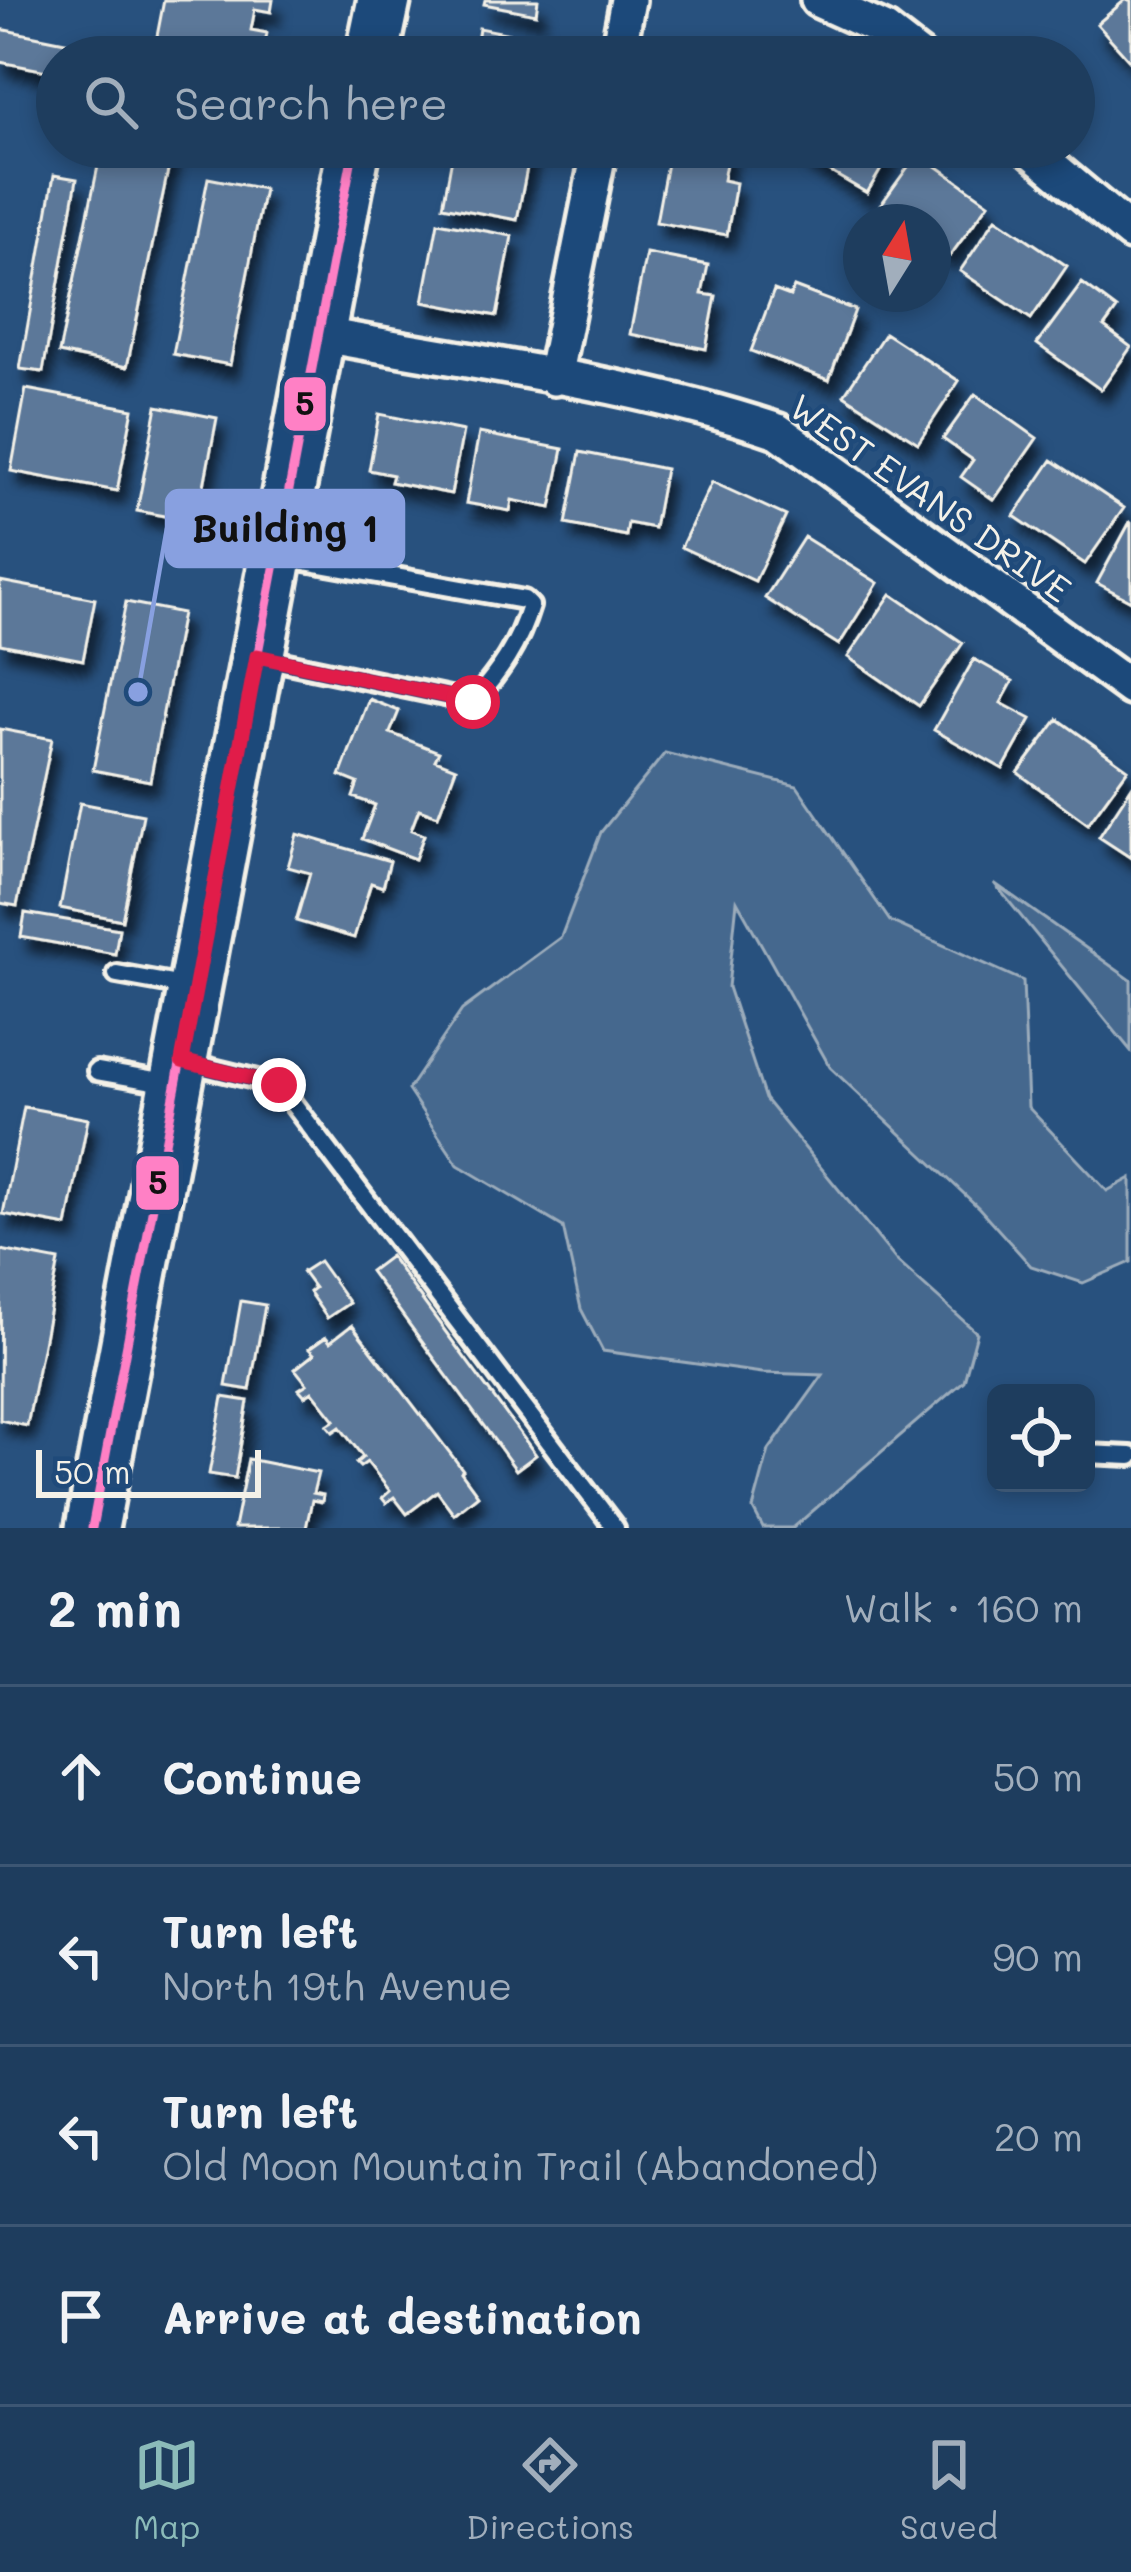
<!DOCTYPE html>
<meta charset="utf-8">
<style>
:root{--surface:#1e3d5e;--page:#2b4867;--text:#f1f3f6;--muted:#a1aebc;--line:#3c5673;--accent:#8bbbb9}
body{margin:0;font-family:Mali,sans-serif;background:var(--page);color:var(--text)}
.controls{position:absolute;right:36px;bottom:36px;display:grid;overflow:hidden;border-radius:18px;box-shadow:0 6px 18px #0003}
.controls button{width:108px;height:108px;display:grid;place-items:center;padding:0;border:0;border-bottom:3px solid var(--line);background:var(--surface);color:var(--text);font:60px sans-serif}
.compass{position:absolute;left:843px;top:204px;width:108px;height:108px;border-radius:50%;background:var(--surface);box-shadow:0 6px 18px #0003;rotate:11deg}
.scale{position:absolute;left:36px;bottom:30px;width:225px;box-sizing:border-box;padding-left:12px;border:6px solid #f4f1e8;border-top:0;font-size:33px;line-height:42px;white-space:nowrap;color:#f4f1e8;-webkit-text-stroke:9px #1f4a7a;paint-order:stroke}
.stop{position:absolute;width:36px;height:36px;margin:-27px;border:9px solid #e11d48;border-radius:50%;background:#fff}
.stop.end{background:#e11d48;border-color:#fff;box-shadow:0 3px 12px #0008}
.list{margin:0;padding:0;list-style:none}
h2{display:flex;justify-content:space-between;align-items:center;height:156px;margin:0;padding:0 48px;font-size:51px}
h2 small{font-size:39px;font-weight:400;color:var(--muted)}
.list li{display:grid;grid-template-columns:78px 1fr auto;gap:36px;align-items:center;box-sizing:border-box;height:180px;padding:0 48px;border-top:3px solid var(--line)}
.list b{display:block;font-size:45px;white-space:nowrap}
.list p{margin:0;font-size:39px;white-space:nowrap;color:var(--muted)}
.list em{font-size:39px;font-style:normal;color:var(--muted)}
.icon{flex:none;width:66px;height:66px;fill:none;stroke:currentColor;stroke-width:2;stroke-linecap:round;stroke-linejoin:round}
.map{position:relative;flex:none;width:1131px;height:1528px;overflow:hidden}
.search{position:absolute;background:var(--surface);box-shadow:0 6px 18px #0003;left:36px;right:36px;top:36px;height:132px;display:flex;align-items:center;gap:30px;box-sizing:border-box;padding:0 42px;border-radius:66px;color:var(--muted);font-size:45px}
.sheet{height:876px;background:var(--surface)}
nav{display:flex;justify-content:space-around;align-items:center;box-sizing:border-box;height:168px;border-top:3px solid var(--line);background:var(--surface);font-size:33px;color:var(--muted)}
nav a{display:grid;justify-items:center;gap:6px}
nav .on{color:var(--accent)}
.map>svg:first-child{display:block}
.green{fill:#45688e;stroke:#9cacbb;stroke-width:3}
.building{fill:#5b7899;stroke:#f4f1e8;stroke-width:3;filter:url(#shadow)}
.lines{fill:none;stroke-linecap:round;stroke-linejoin:round}
.lane-casing{stroke:#f4f1e8;stroke-width:26}
.street-casing{stroke:#f4f1e8;stroke-width:42}
.primary-casing{stroke:#f4f1e8;stroke-width:60}
.lane{stroke:#1f4a7a;stroke-width:16}
.street{stroke:#1f4a7a;stroke-width:33}
.primary{stroke:#1f4a7a;stroke-width:51}
.bus-1-casing{stroke:#1f4a7a;stroke-width:18}
.bus-1{stroke:#ff80c5;stroke-width:9}
.route{stroke:#e11d48;stroke-width:15}
.labels{text-anchor:middle;dominant-baseline:central;stroke-width:9;stroke-linejoin:round;paint-order:stroke}
.street-label{font-size:36px;fill:#f4f1e8;stroke:#1f4a7a}
.leader{fill:none;stroke:#88a0e0;stroke-width:4.5}
.callout-dot{fill:#88a0e0;stroke:#1f4a7a;stroke-width:4.5}
.callout{fill:#88a0e0;stroke:#88a0e0;stroke-width:4.5}
.callout-label{font-size:39px;text-anchor:middle;font-weight:bold;fill:#111}
.line-badge{stroke:#1f4a7a;stroke-width:4.5}
.pale-badge-label{font-size:33px;text-anchor:middle;font-weight:bold;fill:#111}
</style>
<div class="map">
<svg width="1131" height="1528" viewBox="0 0 1131 1528">
<defs>
<filter id="shadow"><feDropShadow dx="7" dy="13" stdDeviation="6" flood-color="#0009"/></filter>
</defs>
<rect width="100%" height="100%" fill="#28517e"/>
<filter id="ink" filterUnits="userSpaceOnUse"><feTurbulence type="fractalNoise" baseFrequency=".00833" numOctaves="2"/><feDisplacementMap in="SourceGraphic" scale="24" xChannelSelector="R" yChannelSelector="G"/><feConvolveMatrix kernelMatrix="1 2 1 2 8 2 1 2 1" color-interpolation-filters="sRGB"/></filter>
<g filter="url(#ink)">
<!-- green -->
<path class="green" d="M665,753L797,786L890,921L1023,981L1028,1107L1107,1191L1131,1178V1262L1083,1283L1031,1266L979,1208L830,1067L737,901L728,987L765,1099L896,1260L977,1333L964,1381L793,1528H763L753,1509L769,1450L823,1375L762,1373L603,1351L581,1309L563,1227L458,1165L408,1090L462,1010L561,937L601,832Z
M994,883L1131,980V1051Z"/>
<!-- building -->
<path class="building" d="M164,0H273L271,12L255,9L251,30L267,33L262,57H153Z
M485,0H538L536,14L484,4Z
M1125,0H1131V62L1097,24Z
M479,28L551,42L548,57H462L465,46L476,48Z
M0,29L110,51L109,57H57V73L0,62Z
M689,38L749,49L747,57H686Z
M102,147H149L172,151L127,367L59,353Z
M454,147H531L517,220L443,206Z
M670,147H729L723,180L736,183L727,235L656,222Z
M808,147H890L893,149L867,193L803,156Z
M918,153L989,203L950,256L933,243V222H903L880,206Z
M54,175L77,179L43,372L20,369Z
M208,178L264,189L230,365L173,354Z
M996,218L1067,266L1031,319L960,271Z
M438,222L512,236L497,316L423,302Z
M646,253L708,265L702,294L716,296L706,349L630,334Z
M1082,283L1117,309L1104,327L1131,347L1101,390L1037,344Z
M794,287L855,310L829,380L751,351L774,290L790,296Z
M885,333L959,381L918,443L844,395Z
M26,389L133,409L117,491L11,471Z
M975,394L1037,438L994,500L961,477L973,460L943,439Z
M157,406L217,418L197,522L137,511Z
M379,414L463,431L451,494L391,482L393,475L369,470Z
M479,433L563,449L551,508L512,500L510,511L466,503Z
M580,452L665,469L654,528L628,523L626,536L566,524Z
M1052,460L1124,508L1085,564L1014,516Z
M712,482L786,516L755,581L681,547Z
M1130,522L1131,523V601L1097,583Z
M804,537L878,583L839,645L765,598Z
M0,581L95,599L83,660L0,644Z
M891,594L963,643L919,706L848,657Z
M126,602L182,613L150,781L93,770Z
M974,659L1013,681L1001,703L1031,719L1003,769L934,730Z
M369,699L399,711L390,733L439,752L435,760L456,768L438,816L419,809L411,830L424,835L415,859L362,839L375,805L353,797L358,783L340,776Z
M1058,719L1128,769L1088,824L1018,773Z
M0,729L52,739L17,906L0,903Z
M1131,788V858L1099,837Z
M80,803L143,815L122,920L60,908Z
M297,834L390,861L383,887L371,883L354,938L296,921L310,873L288,867Z
M25,913L119,929L115,954L21,937Z
M24,1107L88,1119L67,1226L3,1214Z
M1,1250L59,1261L27,1426L0,1420Z
M390,1256L536,1455L516,1470L370,1271Z
M319,1261L349,1303L327,1318L309,1292L314,1288L302,1272Z
M241,1301L265,1305L250,1390L226,1386Z
M352,1325L463,1470L461,1472L478,1495L454,1514L437,1491L407,1514L394,1497L386,1503L382,1498L390,1491L367,1462L360,1467L356,1463L363,1457L340,1427L333,1432L327,1425L335,1420L312,1391L305,1396L299,1389L307,1384L295,1369L314,1354L309,1349L326,1337L330,1342Z
M223,1397L248,1401L235,1478L209,1474Z
M248,1459L318,1473L313,1493L323,1495L322,1502L312,1500L306,1528H234Z"/>
<g class="lines">
<!-- lane casing -->
<g class="lane-casing">
<path id="lane" d="M264,658L473,702C500,671 518,646 530,606L524,600L283,557
M117,974L189,987
M184,1062L279,1085L615,1528
M97,1071L171,1084
M1086,1454L1131,1456"/>
</g>
<!-- street casing -->
<g class="street-casing">
<path id="street" d="M818,0L884,30L919,57
M617,57L628,0
M1028,147L1131,233
M318,334C471,363 630,381 778,431L1131,688
M554,378L600,147"/>
</g>
<!-- primary casing -->
<g class="primary-casing">
<path id="primary" d="M372,57L384,0
M92,1528L354,147"/>
</g>
<!-- lane -->
<use href="#lane" class="lane"/>
<!-- street -->
<use href="#street" class="street"/>
<!-- primary -->
<use href="#primary" class="primary"/>
<!-- bus-1 casing -->
<g class="bus-1-casing">
<path id="bus-1" d="M92,1528L354,147"/>
</g>
<!-- bus-1 -->
<use href="#bus-1" class="bus-1"/>
</g>
</g>
<g class="lines" filter="url(#ink)">
<!-- route -->
<path class="route" d="M279,1085L182,1061L257,656L473,702"/>
</g>
<g class="labels">
<!-- street labels -->
<g class="street-label">
<text transform="translate(931 497) rotate(35)">WEST EVANS DRIVE</text>
</g>
</g>
<!-- callouts -->
<path class="leader" d="M138 692L167 528"/>
<circle class="callout-dot" cx="138" cy="692" r="12"/>
<rect class="callout" x="167" y="491" width="236" height="75" rx="12"/>
<g class="callout-label">
<text x="285" y="542">Building 1</text>
</g>
<g class="line-badge">
<rect x="282" y="375" width="46" height="58" rx="12" fill="#ff80c5"/>
<rect x="134" y="1154" width="47" height="58" rx="12" fill="#ff80c5"/>
</g>
<g class="pale-badge-label">
<text x="305" y="415">5</text>
<text x="158" y="1194">5</text>
</g>
</svg>
<div class="controls">
<button><svg class="icon" aria-label="locate" viewBox="0 0 24 24"><circle cx="12" cy="12" r="6"/><path d="M12 2v4M12 18v4M2 12h4M18 12h4"/></svg></button>
</div>
<svg class="compass" viewBox="-18 -18 36 36"><path d="M0-13l5 13h-10z" fill="#e53935"/><path d="M0 13l5-13h-10z" fill="#a1aebc"/></svg>
<div class="scale">50 m</div>
<div class="stop" style="left:473px;top:702px"></div>
<div class="stop end" style="left:279px;top:1085px"></div>
<div class="search"><svg class="icon" aria-label="search" viewBox="0 0 24 24"><circle cx="10" cy="10" r="6"/><path d="M15 15l6 6"/></svg>Search here</div>
</div>
<section class="sheet">
<h2>2 min<small>Walk · 160 m</small></h2>
<ul class="list">
<li><svg class="icon" aria-label="ahead" viewBox="0 0 24 24"><path d="M12 20V5M6 11l6-6 6 6"/></svg><div><b>Continue</b></div><em>50 m</em></li>
<li><svg class="icon" aria-label="left" viewBox="0 0 24 24"><path d="M17 20v-9H6M10 6l-5 5 5 5"/></svg><div><b>Turn left</b><p>North 19th Avenue</p></div><em>90 m</em></li>
<li><svg class="icon" aria-label="left" viewBox="0 0 24 24"><path d="M17 20v-9H6M10 6l-5 5 5 5"/></svg><div><b>Turn left</b><p>Old Moon Mountain Trail (Abandoned)</p></div><em>20 m</em></li>
<li><svg class="icon" aria-label="arrive" viewBox="0 0 24 24"><path d="M6 21V4h12l-3 4 3 4H6"/></svg><div><b>Arrive at destination</b></div></li>
</ul>
</section>
<nav>
<a class="on"><svg class="icon" aria-label="map" viewBox="0 0 24 24"><path d="M3 6l6-2 6 2 6-2v14l-6 2-6-2-6 2zM9 4v14M15 6v14"/></svg>Map</a>
<a><svg class="icon" aria-label="directions" viewBox="0 0 24 24"><path d="M12 3l9 9-9 9-9-9zM9 14v-3h6M13 9l2 2-2 2"/></svg>Directions</a>
<a><svg class="icon" aria-label="saved" viewBox="0 0 24 24"><path d="M7 4h10v16l-5-4-5 4z"/></svg>Saved</a>
</nav>
